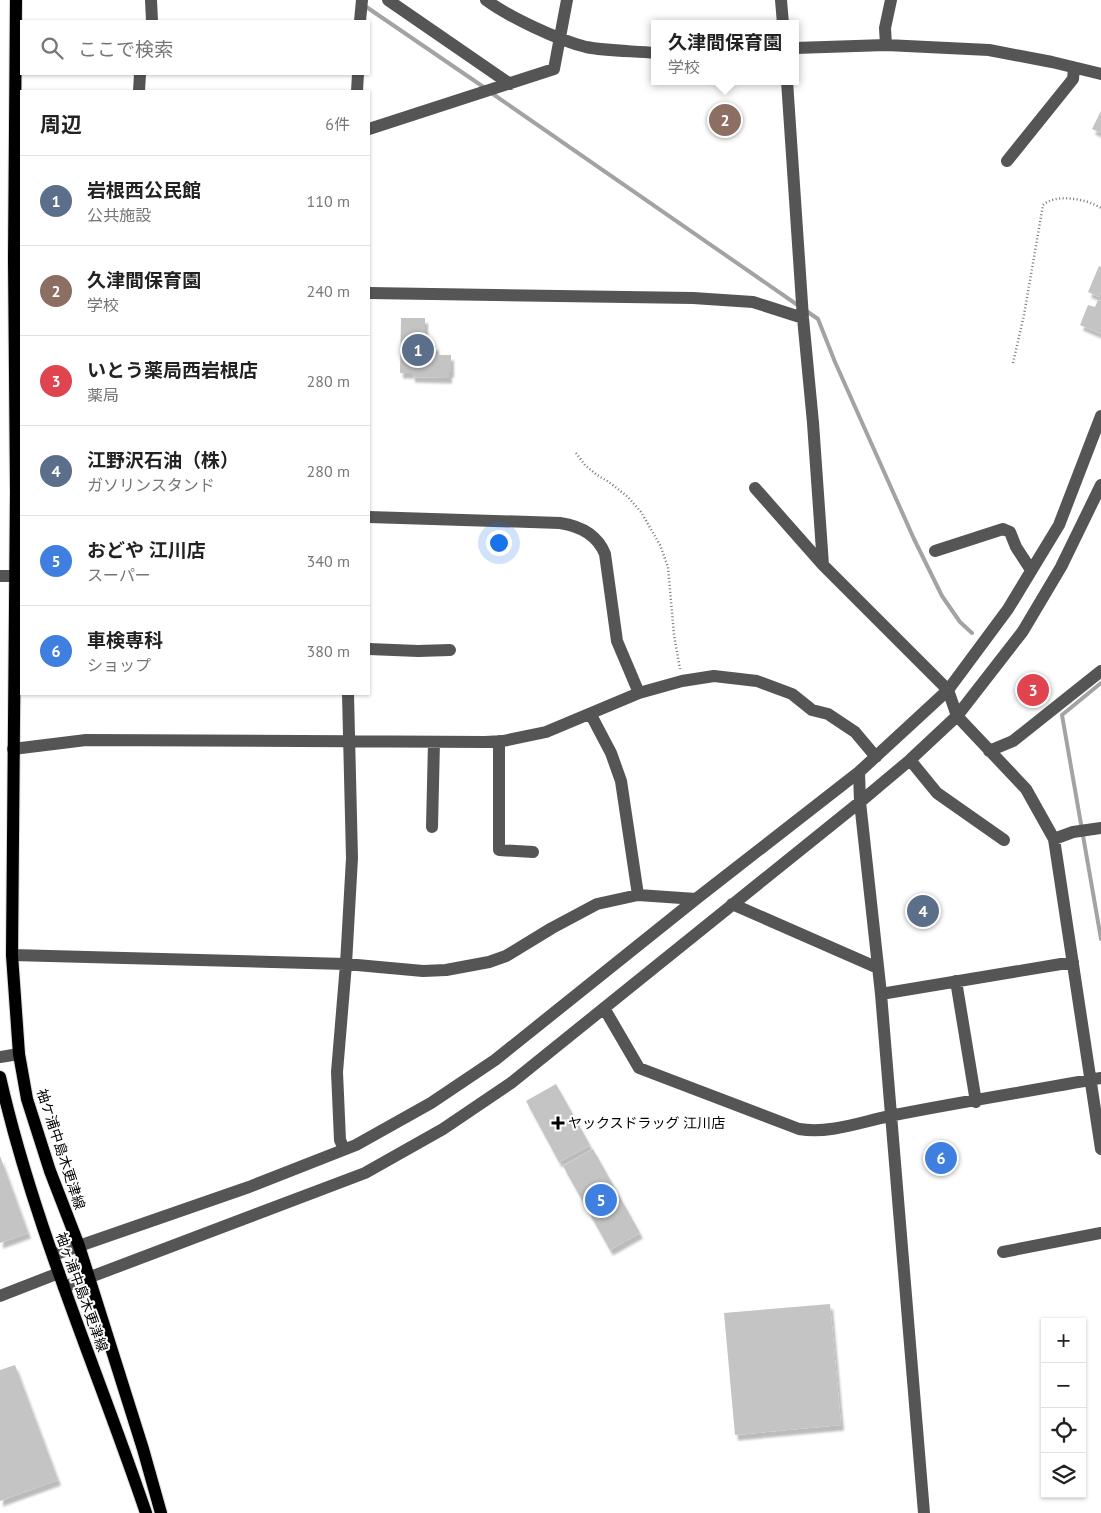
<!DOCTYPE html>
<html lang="ja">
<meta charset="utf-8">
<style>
:root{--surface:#fff;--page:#f2f2f2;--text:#222;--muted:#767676;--line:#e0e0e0;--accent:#7c3aed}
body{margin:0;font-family:"PT Sans","Noto Sans JP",sans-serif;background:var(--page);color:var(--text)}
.controls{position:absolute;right:15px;bottom:15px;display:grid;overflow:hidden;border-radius:0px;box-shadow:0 1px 4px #0004}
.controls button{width:45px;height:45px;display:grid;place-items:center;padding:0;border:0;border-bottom:1px solid var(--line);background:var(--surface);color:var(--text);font:25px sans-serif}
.you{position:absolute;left:498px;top:542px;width:18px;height:18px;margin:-12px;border:4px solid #fff;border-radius:50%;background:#1a73e8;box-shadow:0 0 0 8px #1a73e833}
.badge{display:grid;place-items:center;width:32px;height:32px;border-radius:50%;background:var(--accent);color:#fff;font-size:16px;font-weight:700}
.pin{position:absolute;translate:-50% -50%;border:2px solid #fff;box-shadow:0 1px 5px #0006}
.popup{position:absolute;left:651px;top:20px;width:148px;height:65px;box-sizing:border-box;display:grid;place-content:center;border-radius:0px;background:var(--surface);filter:drop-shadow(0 1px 4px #0005);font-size:16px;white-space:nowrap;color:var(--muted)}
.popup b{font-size:19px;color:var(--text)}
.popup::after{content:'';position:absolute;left:50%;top:100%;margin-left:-10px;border:10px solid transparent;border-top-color:var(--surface)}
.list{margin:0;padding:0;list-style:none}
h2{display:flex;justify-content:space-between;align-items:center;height:65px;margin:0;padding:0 20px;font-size:21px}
h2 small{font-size:16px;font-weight:400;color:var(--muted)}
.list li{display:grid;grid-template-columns:32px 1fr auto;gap:15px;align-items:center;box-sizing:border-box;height:90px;padding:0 20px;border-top:1px solid var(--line)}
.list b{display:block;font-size:19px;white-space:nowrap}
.list p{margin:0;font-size:16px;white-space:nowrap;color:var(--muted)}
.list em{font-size:16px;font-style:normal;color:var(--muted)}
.icon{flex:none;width:28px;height:28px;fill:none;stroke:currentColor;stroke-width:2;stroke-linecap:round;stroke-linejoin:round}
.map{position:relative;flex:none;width:1101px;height:1513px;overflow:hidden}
.search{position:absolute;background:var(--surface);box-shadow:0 1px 4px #0004;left:20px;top:20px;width:350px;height:55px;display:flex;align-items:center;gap:12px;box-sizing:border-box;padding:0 18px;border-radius:0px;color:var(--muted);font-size:19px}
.panel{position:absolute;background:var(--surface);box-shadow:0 1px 4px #0004;left:20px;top:90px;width:350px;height:605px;border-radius:0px}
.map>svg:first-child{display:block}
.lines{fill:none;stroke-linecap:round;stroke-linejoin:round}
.stream{stroke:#a3a3a3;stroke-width:4}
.building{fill:#c4c4c4;filter:url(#shadow)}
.major-casing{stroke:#dbdbdb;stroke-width:14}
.path{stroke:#777;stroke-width:2.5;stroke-dasharray:1 2.5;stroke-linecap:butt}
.minor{stroke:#555;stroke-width:12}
.major{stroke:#000;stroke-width:12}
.poi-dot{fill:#000;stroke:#fff;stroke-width:2}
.labels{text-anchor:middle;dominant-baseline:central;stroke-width:4;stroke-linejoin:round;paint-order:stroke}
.poi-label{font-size:14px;fill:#000;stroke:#fff;text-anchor:start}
.street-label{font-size:14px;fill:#000;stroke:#fff}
</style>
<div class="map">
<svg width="1101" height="1513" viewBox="0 0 1101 1513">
<defs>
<filter id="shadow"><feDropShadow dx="3" dy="5.5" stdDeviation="1" flood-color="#0004"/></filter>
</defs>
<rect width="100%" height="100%" fill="#fff"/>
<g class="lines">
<!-- stream -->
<path class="stream" d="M365,6L485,88
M490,92L799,306
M805,310L818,319L835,362L914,539L942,596L960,622L972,633
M1101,683L1062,715L1101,939"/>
</g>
<!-- building -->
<path class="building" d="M1101,111V133L1092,129Z
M1099,266L1101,267V292L1099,297L1088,292Z
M1098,300L1101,301V334L1080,325L1088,305L1095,307Z
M401,318H425V345H436V355H451V372H449V378L412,377V373H400Z
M556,1084L590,1145L559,1162L526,1101Z
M593,1149L640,1233L610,1250L563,1166Z
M0,1156L28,1233L0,1243Z
M830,1304L841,1425L735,1435L724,1313Z
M15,1365L58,1480L0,1501V1370Z"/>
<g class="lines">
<!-- major casing -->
<g class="major-casing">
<path id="major" d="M16,0L14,259L16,491L12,955L19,1054L27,1099L50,1171L79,1246L143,1449L161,1513
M0,1077C34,1227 97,1368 146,1513"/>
</g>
<!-- path -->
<path class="path" d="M1013,363L1024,315L1043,205C1056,193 1087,199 1101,208
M576,453L585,465L597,475L609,482L628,497L641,512L660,545L668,567L674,635L680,669"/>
<!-- minor -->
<path class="minor" d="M151,0L152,21
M388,0L510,84
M486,0C509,17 558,40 586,47C606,51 634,51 655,53
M781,0L783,24
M360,21L362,0
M886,45L885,28L891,0
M795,48L886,45L989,50L1052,62L1101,74
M787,81L803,318L813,423L823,565L948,690L957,716L1026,789L1054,839L1101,1149
M139,91L140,74
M357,91L358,74
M369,129L554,69L567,0
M1007,161L1073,79L1074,68
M369,293L693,298L753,302L803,318
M755,488L823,565
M369,517L560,523C580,526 597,534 605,554L617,641L639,693
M935,551L1003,529L1010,532L1016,547L1031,570
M0,576H21
M369,649L418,651L450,650
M591,715L611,753L621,781L638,895
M499,741V850L533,852
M13,749L86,740L485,742L503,741L546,732L639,693L682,681L714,676L757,681L792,694L812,710L828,714L855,732L876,757
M989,751L1013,741L1101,671
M910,760L937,793L1004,840
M859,772L860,802L881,994L924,1513
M432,827L434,742
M1054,839L1073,832L1101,828
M732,904L878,968
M12,955L346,964L423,971L446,970L489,962L506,956L552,928L597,904L638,895L696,899
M956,981L976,1102
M881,994L1073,962
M604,1008L639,1068L799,1129C830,1134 860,1122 890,1116C960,1102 1031,1091 1101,1078
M0,1057L19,1054
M344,1149L340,1140L337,1072L346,964L352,858L348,694
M1003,1252L1101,1233
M53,1255L249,1187L356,1145L431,1103L495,1060L696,899L859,772L948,690L1008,609L1059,525L1101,416
M64,1287L365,1173L443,1129L511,1083L860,802L910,760L957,716L1023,631L1061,567L1101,485
M0,1296L59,1273"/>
<!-- major -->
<use href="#major" class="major"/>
</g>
<!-- markers -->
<path class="poi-dot" d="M555.5 1115.5h5v5h5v5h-5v5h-5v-5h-5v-5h5z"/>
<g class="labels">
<!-- poi labels -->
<g class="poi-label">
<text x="568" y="1123">ヤックスドラッグ 江川店</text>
</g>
<!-- street labels -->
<g class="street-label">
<text transform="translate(61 1149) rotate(72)">袖ケ浦中島木更津線</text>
<text transform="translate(82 1292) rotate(70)">袖ヶ浦中島木更津線</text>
</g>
</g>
</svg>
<div class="controls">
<button>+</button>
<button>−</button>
<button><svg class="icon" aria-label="locate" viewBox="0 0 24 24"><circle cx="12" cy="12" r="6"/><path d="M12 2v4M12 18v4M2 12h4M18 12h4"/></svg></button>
<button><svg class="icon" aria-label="layers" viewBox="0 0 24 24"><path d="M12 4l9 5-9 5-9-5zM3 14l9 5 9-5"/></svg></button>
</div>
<div class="you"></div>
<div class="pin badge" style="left:418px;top:350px;background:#5c6f8a">1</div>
<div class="pin badge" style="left:725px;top:120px;background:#8d6e63">2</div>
<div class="popup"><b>久津間保育園</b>学校</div>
<div class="pin badge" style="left:1033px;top:690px;background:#e0444e">3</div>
<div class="pin badge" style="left:923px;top:911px;background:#5c6f8a">4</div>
<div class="pin badge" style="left:601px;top:1200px;background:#3f7fe0">5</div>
<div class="pin badge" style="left:941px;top:1158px;background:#3f7fe0">6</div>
<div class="search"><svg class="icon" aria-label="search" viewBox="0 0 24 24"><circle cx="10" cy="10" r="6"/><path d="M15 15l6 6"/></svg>ここで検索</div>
<section class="panel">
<h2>周辺<small>6件</small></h2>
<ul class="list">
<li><span class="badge" style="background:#5c6f8a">1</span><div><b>岩根西公民館</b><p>公共施設</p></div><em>110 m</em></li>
<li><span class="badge" style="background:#8d6e63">2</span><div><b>久津間保育園</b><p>学校</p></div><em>240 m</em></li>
<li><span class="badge" style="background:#e0444e">3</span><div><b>いとう薬局西岩根店</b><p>薬局</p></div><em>280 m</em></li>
<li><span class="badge" style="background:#5c6f8a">4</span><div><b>江野沢石油（株）</b><p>ガソリンスタンド</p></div><em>280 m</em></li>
<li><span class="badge" style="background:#3f7fe0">5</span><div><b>おどや 江川店</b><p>スーパー</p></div><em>340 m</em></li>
<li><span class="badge" style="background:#3f7fe0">6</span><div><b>車検専科</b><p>ショップ</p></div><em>380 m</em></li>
</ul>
</section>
</div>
